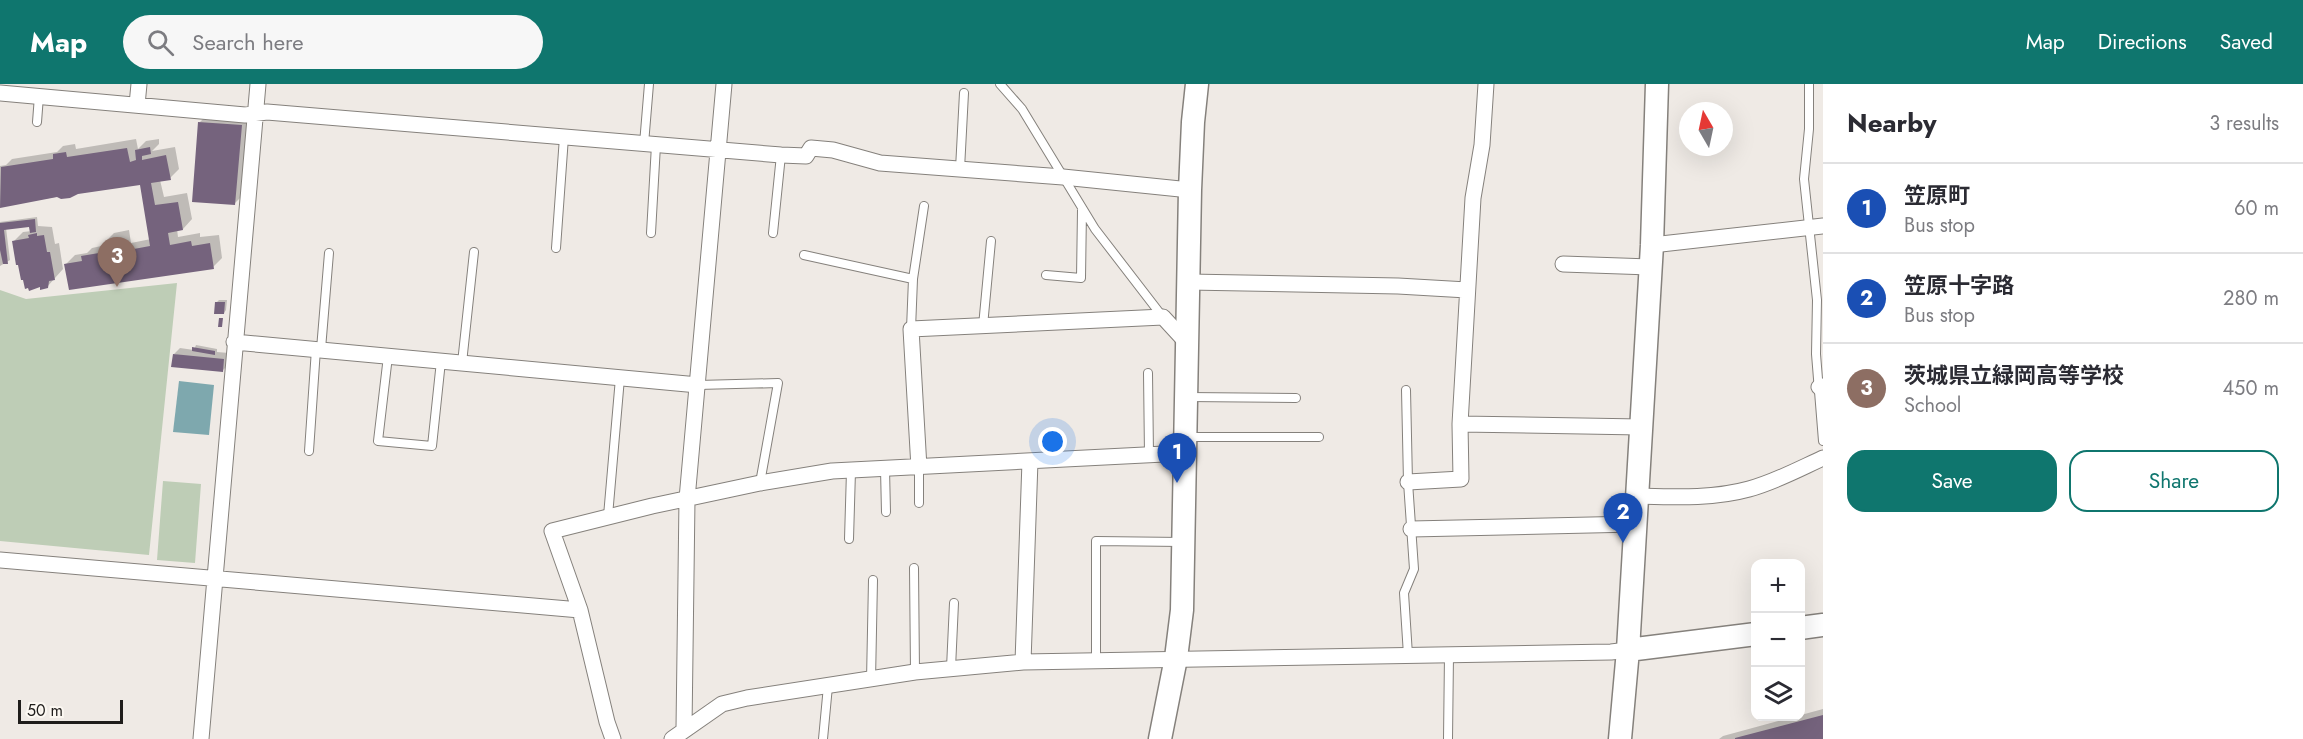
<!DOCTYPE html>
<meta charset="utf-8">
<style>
:root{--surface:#fff;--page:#f7f7f7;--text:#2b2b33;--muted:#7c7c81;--line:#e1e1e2;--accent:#0f766e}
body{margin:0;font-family:Jost,"Noto Sans JP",sans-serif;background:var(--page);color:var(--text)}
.controls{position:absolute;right:18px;bottom:18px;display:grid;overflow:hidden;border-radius:12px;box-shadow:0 6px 24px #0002}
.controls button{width:54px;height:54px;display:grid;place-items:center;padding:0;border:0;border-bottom:2px solid var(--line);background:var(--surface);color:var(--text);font:30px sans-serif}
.compass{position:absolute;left:1679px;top:18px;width:54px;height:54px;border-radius:50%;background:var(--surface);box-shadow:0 6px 24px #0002;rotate:351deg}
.scale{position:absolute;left:18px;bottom:15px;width:105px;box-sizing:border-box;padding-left:6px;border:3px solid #1f1d1b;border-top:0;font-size:16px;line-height:21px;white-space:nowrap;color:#1f1d1b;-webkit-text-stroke:4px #fcf8f2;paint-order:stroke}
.you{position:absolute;left:1053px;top:358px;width:21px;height:21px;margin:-15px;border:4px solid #fff;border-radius:50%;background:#1a73e8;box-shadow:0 0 0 9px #1a73e833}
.badge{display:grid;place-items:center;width:39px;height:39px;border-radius:50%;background:var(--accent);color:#fff;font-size:20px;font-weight:700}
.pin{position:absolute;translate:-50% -50px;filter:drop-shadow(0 2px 3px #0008)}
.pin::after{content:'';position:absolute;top:32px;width:21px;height:18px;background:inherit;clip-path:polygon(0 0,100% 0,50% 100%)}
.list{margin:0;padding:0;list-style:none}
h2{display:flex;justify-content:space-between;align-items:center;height:78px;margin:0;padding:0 24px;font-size:26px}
h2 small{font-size:20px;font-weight:400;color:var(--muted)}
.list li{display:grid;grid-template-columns:39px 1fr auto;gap:18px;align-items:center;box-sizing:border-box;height:90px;padding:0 24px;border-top:2px solid var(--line)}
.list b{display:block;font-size:22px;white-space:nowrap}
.list p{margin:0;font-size:20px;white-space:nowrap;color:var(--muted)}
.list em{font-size:20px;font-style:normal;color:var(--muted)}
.actions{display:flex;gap:12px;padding:18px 24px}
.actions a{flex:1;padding:14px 0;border:2px solid var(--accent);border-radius:18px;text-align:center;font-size:21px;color:var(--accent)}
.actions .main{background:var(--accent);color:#fff}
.icon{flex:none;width:33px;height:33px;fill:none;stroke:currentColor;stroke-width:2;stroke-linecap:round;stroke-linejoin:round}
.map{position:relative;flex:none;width:1823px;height:655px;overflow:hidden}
header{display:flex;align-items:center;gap:36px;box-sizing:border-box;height:84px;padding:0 30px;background:var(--accent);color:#fff}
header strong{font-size:28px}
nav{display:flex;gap:33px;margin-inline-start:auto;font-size:21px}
.search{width:420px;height:54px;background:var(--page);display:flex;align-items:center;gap:15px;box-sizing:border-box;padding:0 21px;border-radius:33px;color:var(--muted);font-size:22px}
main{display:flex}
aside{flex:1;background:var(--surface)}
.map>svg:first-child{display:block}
.green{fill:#becdb6}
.water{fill:#7ea8ae}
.shadow{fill:#0003}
.building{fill:#75637d}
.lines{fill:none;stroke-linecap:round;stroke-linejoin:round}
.lane-casing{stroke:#85817c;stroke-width:10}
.street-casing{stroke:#85817c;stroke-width:17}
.secondary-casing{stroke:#85817c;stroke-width:25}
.lane{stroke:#fff;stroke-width:8}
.street{stroke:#fff;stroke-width:15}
.secondary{stroke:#fff;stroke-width:22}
</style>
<header>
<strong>Map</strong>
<div class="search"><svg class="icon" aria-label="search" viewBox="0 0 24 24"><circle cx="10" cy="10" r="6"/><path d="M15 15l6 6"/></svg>Search here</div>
<nav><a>Map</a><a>Directions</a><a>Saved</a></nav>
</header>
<main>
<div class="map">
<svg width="1823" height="655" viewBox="0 0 1823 655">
<rect width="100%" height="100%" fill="#efeae5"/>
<!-- green -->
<path class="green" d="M177,199L149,471L0,457V206L26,215Z
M163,397L201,400L195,479L157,476Z"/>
<!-- water -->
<path class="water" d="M179,297L214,301L209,351L173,348Z"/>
<!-- shadow -->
<path class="shadow" d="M212,26L253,30L247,107L234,120L200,38Z
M136,55L138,65L146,57L159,55V60L152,67L175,63L179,85L170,94L160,96L164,113L187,109L192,135L183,145H177L178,153L200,149V153L219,151L222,174L213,183L66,180L75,171L87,169L92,164L106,161L105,158L114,149L129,146L131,159L151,155L142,99L0,122V82L6,81L12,75L57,68L63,62L75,60L76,65Z
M37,133L38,142L52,143L55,160L59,159L63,185L47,203L14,157L23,148L32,147L31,141L6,144L10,176L0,182V138Z
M219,216H227L226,226L224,229L217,218Z
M196,261L217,265V268L229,269L228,281L222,287L174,270L180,264L194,266Z
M1823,625V655H1719L1723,652Z"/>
<!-- building -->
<path class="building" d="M198,38L242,41L235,121L192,118Z
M150,63L151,70L142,72V76L166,71L171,96L151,99L155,121L178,118L183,146L168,149L170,161L191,157L192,162L210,159L214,185L69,206L64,180L82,177L81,172L105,168L104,158L121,155L123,167L150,162L140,101L78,110L70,114L61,115L57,113L0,124L1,83L53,75V70L66,68L67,73L127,64L130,78L136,76L135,66Z
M35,135L36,148L30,149L29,143L4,146L8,180H3L0,166V139Z
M37,149V152L44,151L47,168H50L55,196L49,197L48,204L40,206V203L29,207L28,204L25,205L23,196H21L18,181H16L12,157L29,154L28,151Z
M215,218H225L224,230H214Z
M219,234H223L222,243H218Z
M192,263L215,267V271L192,267Z
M173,270L224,275L223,288L171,283Z
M1823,631V655H1735V654Z"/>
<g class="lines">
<!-- lane casing -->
<g class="lane-casing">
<path id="lane" d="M1000,0L1022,25L1095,145L1162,232
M1809,0V45L1804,95L1817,216L1816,270L1823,357
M37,38L39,12
M644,60L649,0
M960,85L964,9
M651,149L656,61
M773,149L781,71
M556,164L564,53
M804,171L913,195
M1046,191L1081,194L1082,126
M983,242L991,157
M911,245L913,195L924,122
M321,265L329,169
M388,272L378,357L432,362L441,277
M462,279L474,168
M1148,289L1149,371
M698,301L778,299L760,399
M1406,306L1408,398L1414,485L1404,509L1408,571
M1187,313L1296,314
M1186,353H1319
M309,367L316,265
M885,385L886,428
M919,419V384
M608,432L620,294
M849,455L851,387
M914,484L915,588
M1096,577V457L1182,458
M951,584L954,519
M871,596L873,496
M823,655L828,602
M1448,655L1449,571"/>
</g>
<!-- street casing -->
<g class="street-casing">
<path id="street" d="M0,9L245,31L267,28L781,71L806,72L811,64L833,66L880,79L1063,93L1190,106
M137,21L139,0
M1652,161L1823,142
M1563,180L1650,183
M1188,198L1398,202L1467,206
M234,258L698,301
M1819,303L1823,302
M1460,340L1641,343
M919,384L911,245L1163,233L1186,258
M1408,398L1461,395L1460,340L1473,114L1482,61L1486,0
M1637,412C1674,413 1713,415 1749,405C1775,398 1799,385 1823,374
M1411,445L1635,440
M0,476L580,526
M1023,578L1030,377
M684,645L687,415L724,0
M201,655L258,0
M613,655L607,638L580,526L552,447L652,422L760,399L832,387L1184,369
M672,655L722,620L747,614L915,588L1023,578L1611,568L1628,566"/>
</g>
<!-- secondary casing -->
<g class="secondary-casing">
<path id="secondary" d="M1800,544L1823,541
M1628,566L1756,550
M1160,655L1176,574L1182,526L1190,106L1193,38L1197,0
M1620,655L1628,566L1652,161L1657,0"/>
</g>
<!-- lane -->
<use href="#lane" class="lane"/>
<!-- street -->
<use href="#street" class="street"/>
<!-- secondary -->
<use href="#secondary" class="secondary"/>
</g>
</svg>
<div class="controls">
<button>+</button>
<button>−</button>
<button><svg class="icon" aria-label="layers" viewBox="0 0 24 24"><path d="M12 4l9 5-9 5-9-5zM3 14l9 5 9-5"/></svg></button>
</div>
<svg class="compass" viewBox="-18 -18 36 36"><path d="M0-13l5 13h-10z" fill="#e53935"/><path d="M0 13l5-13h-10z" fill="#7c7c81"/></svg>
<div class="scale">50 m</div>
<div class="you"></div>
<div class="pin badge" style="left:1177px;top:399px;background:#1a4fb4">1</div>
<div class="pin badge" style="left:1623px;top:459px;background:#1a4fb4">2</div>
<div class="pin badge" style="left:117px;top:203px;background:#8d6e63">3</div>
</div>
<aside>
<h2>Nearby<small>3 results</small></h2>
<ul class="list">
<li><span class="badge" style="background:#1a4fb4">1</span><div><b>笠原町</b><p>Bus stop</p></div><em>60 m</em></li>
<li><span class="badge" style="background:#1a4fb4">2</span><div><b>笠原十字路</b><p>Bus stop</p></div><em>280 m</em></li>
<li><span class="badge" style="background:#8d6e63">3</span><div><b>茨城県立緑岡高等学校</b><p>School</p></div><em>450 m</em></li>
</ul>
<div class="actions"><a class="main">Save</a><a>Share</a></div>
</aside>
</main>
